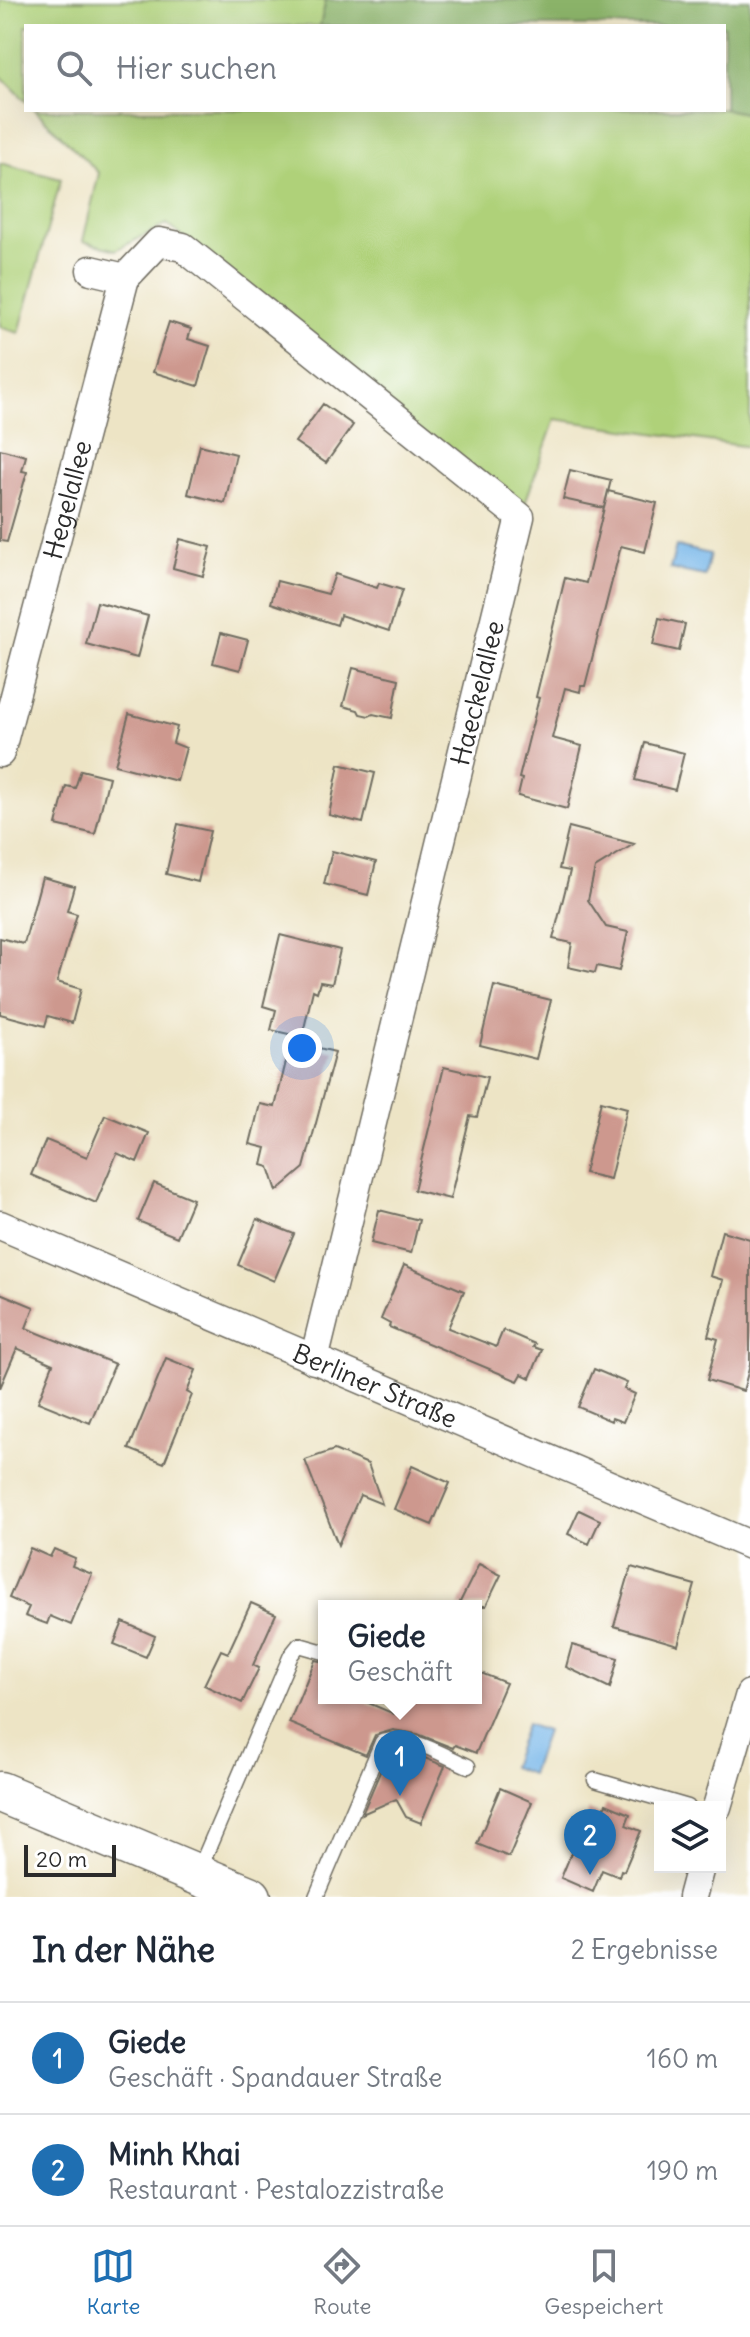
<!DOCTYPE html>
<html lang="de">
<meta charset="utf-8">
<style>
:root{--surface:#fff;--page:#f2f2f3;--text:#1f2937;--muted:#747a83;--line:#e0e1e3;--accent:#1f6fb2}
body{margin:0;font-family:Delius,sans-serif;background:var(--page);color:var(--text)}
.controls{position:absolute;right:24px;bottom:24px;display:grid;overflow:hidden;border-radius:0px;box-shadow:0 8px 32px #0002}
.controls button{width:72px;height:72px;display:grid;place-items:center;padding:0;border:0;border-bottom:2px solid var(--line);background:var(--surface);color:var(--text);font:40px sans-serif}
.scale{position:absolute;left:24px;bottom:20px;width:92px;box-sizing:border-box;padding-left:8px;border:4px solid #2b2b2b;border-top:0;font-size:22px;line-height:28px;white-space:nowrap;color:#2b2b2b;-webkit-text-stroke:6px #fff;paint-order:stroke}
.you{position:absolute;left:302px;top:1048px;width:28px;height:28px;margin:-20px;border:6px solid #fff;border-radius:50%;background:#1a73e8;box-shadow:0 0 0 12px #1a73e833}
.badge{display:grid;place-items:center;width:52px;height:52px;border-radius:50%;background:var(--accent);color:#fff;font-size:26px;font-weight:700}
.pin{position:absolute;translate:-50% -66px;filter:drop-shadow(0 2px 4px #0008)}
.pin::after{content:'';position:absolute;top:42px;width:28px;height:24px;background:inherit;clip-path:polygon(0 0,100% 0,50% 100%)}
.popup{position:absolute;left:318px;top:1600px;width:164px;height:104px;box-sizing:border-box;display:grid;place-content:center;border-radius:0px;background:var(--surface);filter:drop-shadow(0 2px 6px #0005);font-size:26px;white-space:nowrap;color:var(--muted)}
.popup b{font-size:30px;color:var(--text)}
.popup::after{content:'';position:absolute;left:50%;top:100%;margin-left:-16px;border:16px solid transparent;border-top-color:var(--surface)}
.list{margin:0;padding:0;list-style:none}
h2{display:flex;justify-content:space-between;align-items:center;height:104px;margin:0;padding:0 32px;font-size:34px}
h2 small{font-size:26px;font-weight:400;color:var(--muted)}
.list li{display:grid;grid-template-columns:52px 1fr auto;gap:24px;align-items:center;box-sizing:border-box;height:112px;padding:0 32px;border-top:2px solid var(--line)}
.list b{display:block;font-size:30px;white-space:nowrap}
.list p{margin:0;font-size:26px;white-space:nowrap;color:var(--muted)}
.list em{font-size:26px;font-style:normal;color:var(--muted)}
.icon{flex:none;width:44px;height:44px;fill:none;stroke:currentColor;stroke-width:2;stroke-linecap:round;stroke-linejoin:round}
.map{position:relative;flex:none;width:750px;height:1897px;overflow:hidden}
.search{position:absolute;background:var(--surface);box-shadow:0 8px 32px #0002;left:24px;right:24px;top:24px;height:88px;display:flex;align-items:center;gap:20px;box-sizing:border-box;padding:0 28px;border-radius:0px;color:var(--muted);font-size:30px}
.sheet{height:328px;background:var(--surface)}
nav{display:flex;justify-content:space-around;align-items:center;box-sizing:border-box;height:112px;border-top:2px solid var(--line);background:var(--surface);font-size:22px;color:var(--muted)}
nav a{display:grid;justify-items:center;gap:4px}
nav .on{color:var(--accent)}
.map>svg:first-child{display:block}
.green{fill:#afd179;stroke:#6d7e52;stroke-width:2}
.forest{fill:#8bb369;stroke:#5b6f4a;stroke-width:2}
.water{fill:#74b5e8;stroke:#50708a;stroke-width:2}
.building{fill:#cd988e}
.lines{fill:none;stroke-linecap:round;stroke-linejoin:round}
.service-casing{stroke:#6f6c61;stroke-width:17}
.minor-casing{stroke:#6f6c61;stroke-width:31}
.secondary-casing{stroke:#6f6c61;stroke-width:43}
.service{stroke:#fff;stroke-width:14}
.minor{stroke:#fff;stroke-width:28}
.secondary{stroke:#fff;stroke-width:40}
.labels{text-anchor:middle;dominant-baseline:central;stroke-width:6;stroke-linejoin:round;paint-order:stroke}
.street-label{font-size:26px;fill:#2b2b2b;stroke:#fff}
</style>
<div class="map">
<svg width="750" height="1897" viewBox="0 0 750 1897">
<rect width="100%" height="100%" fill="#fff"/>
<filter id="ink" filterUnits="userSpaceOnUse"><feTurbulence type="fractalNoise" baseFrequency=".0125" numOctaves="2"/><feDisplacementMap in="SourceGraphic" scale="16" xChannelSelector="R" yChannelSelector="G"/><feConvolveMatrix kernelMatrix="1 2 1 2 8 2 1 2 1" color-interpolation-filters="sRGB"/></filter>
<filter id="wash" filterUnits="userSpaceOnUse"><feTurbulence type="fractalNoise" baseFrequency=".006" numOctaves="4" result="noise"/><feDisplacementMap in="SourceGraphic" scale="32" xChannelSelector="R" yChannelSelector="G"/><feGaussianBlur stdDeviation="1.8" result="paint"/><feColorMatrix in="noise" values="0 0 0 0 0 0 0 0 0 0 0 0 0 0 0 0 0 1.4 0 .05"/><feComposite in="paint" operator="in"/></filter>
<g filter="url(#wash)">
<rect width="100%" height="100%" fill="#ede4c5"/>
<!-- green -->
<path class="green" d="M0,0H326L320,26H26V101L0,75Z
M724,109L750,114V447L555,419L520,517L167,224L116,250L83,241L99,173L35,110Z
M0,163L61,179L19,333L0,327Z"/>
<!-- forest -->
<path class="forest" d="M326,0H750V114L724,109V26H320Z"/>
<!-- water -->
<path class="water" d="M676,546L710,554L705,576L670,569Z
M526,1724L546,1731L531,1774L511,1767Z"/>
<g id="blocks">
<!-- building -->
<path class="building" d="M169,322L191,329L188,339L210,346L198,386L153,372Z
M323,404L353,425L326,463L295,442Z
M200,445L236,454L225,503L188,494Z
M0,449L26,456L22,471L27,472L7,542L0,541Z
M570,470L611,480L604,508L563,499Z
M608,491L657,503L645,552L621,546L585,686H581L580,692L565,688L552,738L582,746L567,809L518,796L522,779L519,778L539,698L536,697L565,578L586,583Z
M180,539L211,547L203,576L173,568Z
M335,574L377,588L379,583L402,590L389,631L340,615L337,625L271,603L277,581L328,594Z
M97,602L148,616L137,658L86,644Z
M659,618L685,624L679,651L653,645Z
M221,633L248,640L240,670L213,663Z
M353,668L399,679L392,718L373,714L369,716L360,714L358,710L343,706Z
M129,714L177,727L173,743L186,748L177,781L115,765Z
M645,743L684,753L675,790L635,780Z
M339,764L375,773L363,823L329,815Z
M81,770L109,777L95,834L56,825L66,786L75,788Z
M178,824L210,831L198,882L166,874Z
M569,827L634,844L595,868L588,900L606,927L628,932L619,971L597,966L595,973L568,967L572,943L553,939L570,871L559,869Z
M332,851L376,862L368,895L324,884Z
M42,877L74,886L67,911L77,914L57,982L81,989L72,1023L48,1016L45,1026L0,1014V938L24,944Z
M280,935L340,950L332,984L320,982L317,992L313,990L302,1037L271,1030L276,1010L263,1006Z
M494,986L551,1000L536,1059L480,1045Z
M291,1041L335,1052L304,1168L277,1191L269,1167L262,1165L266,1148L250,1144L260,1104L275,1107Z
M444,1067L487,1077L477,1117L470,1116L450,1199L414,1190Z
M601,1101L627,1108L610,1179L584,1173Z
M105,1115L149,1133L137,1162L117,1153L96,1203L31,1175L46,1140L87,1157Z
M154,1183L193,1199L177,1237L138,1221Z
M379,1210L419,1220L411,1253L371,1243Z
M257,1219L294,1234L274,1281L238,1265Z
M722,1231L750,1239V1365L743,1391L707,1380L718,1339L708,1336L723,1280L710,1276Z
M404,1265L464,1291L448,1328L496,1347L503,1330L535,1344L533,1347L542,1350L530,1378L522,1374L518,1381L389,1327L390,1324L381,1319Z
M0,1293L34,1307L26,1328L115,1364L90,1423L38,1402L53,1364L17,1348L0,1388Z
M166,1358L196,1370L187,1392L192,1395L164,1463L129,1449Z
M594,1369L627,1383L624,1389L635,1394L623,1422L612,1418L611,1421L578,1407Z
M334,1450L368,1464L382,1504L360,1495L338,1545L305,1460Z
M412,1466L450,1483L432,1525L394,1509Z
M579,1510L600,1520L589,1544L568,1534Z
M30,1548L50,1557L54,1549L75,1558L72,1566L92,1574L71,1625L50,1616L47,1624L25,1616L29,1607L9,1598Z
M479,1564L501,1575L486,1606H458Z
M631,1567L695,1585L678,1645L614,1626Z
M251,1603L276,1614L253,1665L259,1668L242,1703L204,1685L221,1650L228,1653Z
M123,1622L155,1636L146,1657L114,1644Z
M572,1645L618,1658L610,1688L566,1667Z
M315,1660L324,1662V1698H357L394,1714L401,1698H476V1671L506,1683L476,1753L455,1745L453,1748L418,1734L393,1730L375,1735L366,1755L289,1723Z
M389,1751L412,1753L445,1766L421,1823L406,1817L396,1799L362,1814Z
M500,1788L532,1802L509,1857L477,1844Z
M606,1804L630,1814L626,1825L641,1831L624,1871L621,1870L619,1877L602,1870L593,1892L561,1878L589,1810L601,1815Z"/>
</g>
</g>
<g filter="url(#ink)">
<use href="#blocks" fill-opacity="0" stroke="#6f6c61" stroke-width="2"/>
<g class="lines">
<!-- service casing -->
<g class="service-casing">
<path id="service" d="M595,1780L688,1807
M199,1870L291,1655L299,1645L324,1652
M316,1897L382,1742C411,1734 442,1755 468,1766"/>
</g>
<!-- minor casing -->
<g class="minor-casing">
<g id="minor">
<path d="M125,278L159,242L183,247L520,517L314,1360"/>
<path id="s1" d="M0,753L125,278L91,270"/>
<path id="s2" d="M0,1225L750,1545"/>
<path d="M717,1807L750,1694"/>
<path d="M692,1897L700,1867"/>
</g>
</g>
<!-- secondary casing -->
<g class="secondary-casing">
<path id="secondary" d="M0,1792L251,1897"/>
</g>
<!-- service -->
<use href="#service" class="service"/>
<!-- minor -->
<use href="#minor" class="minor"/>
<!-- secondary -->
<use href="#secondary" class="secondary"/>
</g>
</g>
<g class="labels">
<!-- street labels -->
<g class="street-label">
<text stroke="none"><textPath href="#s1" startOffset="262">Hegelallee</textPath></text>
<text transform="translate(477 693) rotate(-76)">Haeckelallee</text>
<text stroke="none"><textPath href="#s2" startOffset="408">Berliner Straße</textPath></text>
</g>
</g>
</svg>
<div class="controls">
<button><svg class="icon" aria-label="layers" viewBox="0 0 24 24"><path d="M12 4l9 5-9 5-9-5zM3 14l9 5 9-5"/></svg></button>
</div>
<div class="scale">20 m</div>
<div class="you"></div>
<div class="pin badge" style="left:400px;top:1796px">1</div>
<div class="popup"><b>Giede</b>Geschäft</div>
<div class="pin badge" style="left:590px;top:1875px">2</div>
<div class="search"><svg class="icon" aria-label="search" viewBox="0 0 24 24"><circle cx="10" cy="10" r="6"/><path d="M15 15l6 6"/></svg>Hier suchen</div>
</div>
<section class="sheet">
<h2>In der Nähe<small>2 Ergebnisse</small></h2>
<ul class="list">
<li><span class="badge">1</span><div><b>Giede</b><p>Geschäft · Spandauer Straße</p></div><em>160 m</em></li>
<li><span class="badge">2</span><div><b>Minh Khai</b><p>Restaurant · Pestalozzistraße</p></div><em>190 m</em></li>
</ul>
</section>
<nav>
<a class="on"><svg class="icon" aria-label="map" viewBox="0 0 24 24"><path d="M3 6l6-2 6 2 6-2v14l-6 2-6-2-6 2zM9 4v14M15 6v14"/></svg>Karte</a>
<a><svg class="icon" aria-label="directions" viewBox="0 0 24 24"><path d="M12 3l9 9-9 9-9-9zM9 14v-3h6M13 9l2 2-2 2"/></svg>Route</a>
<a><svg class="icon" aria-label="saved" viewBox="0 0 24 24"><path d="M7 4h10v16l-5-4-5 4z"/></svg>Gespeichert</a>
</nav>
